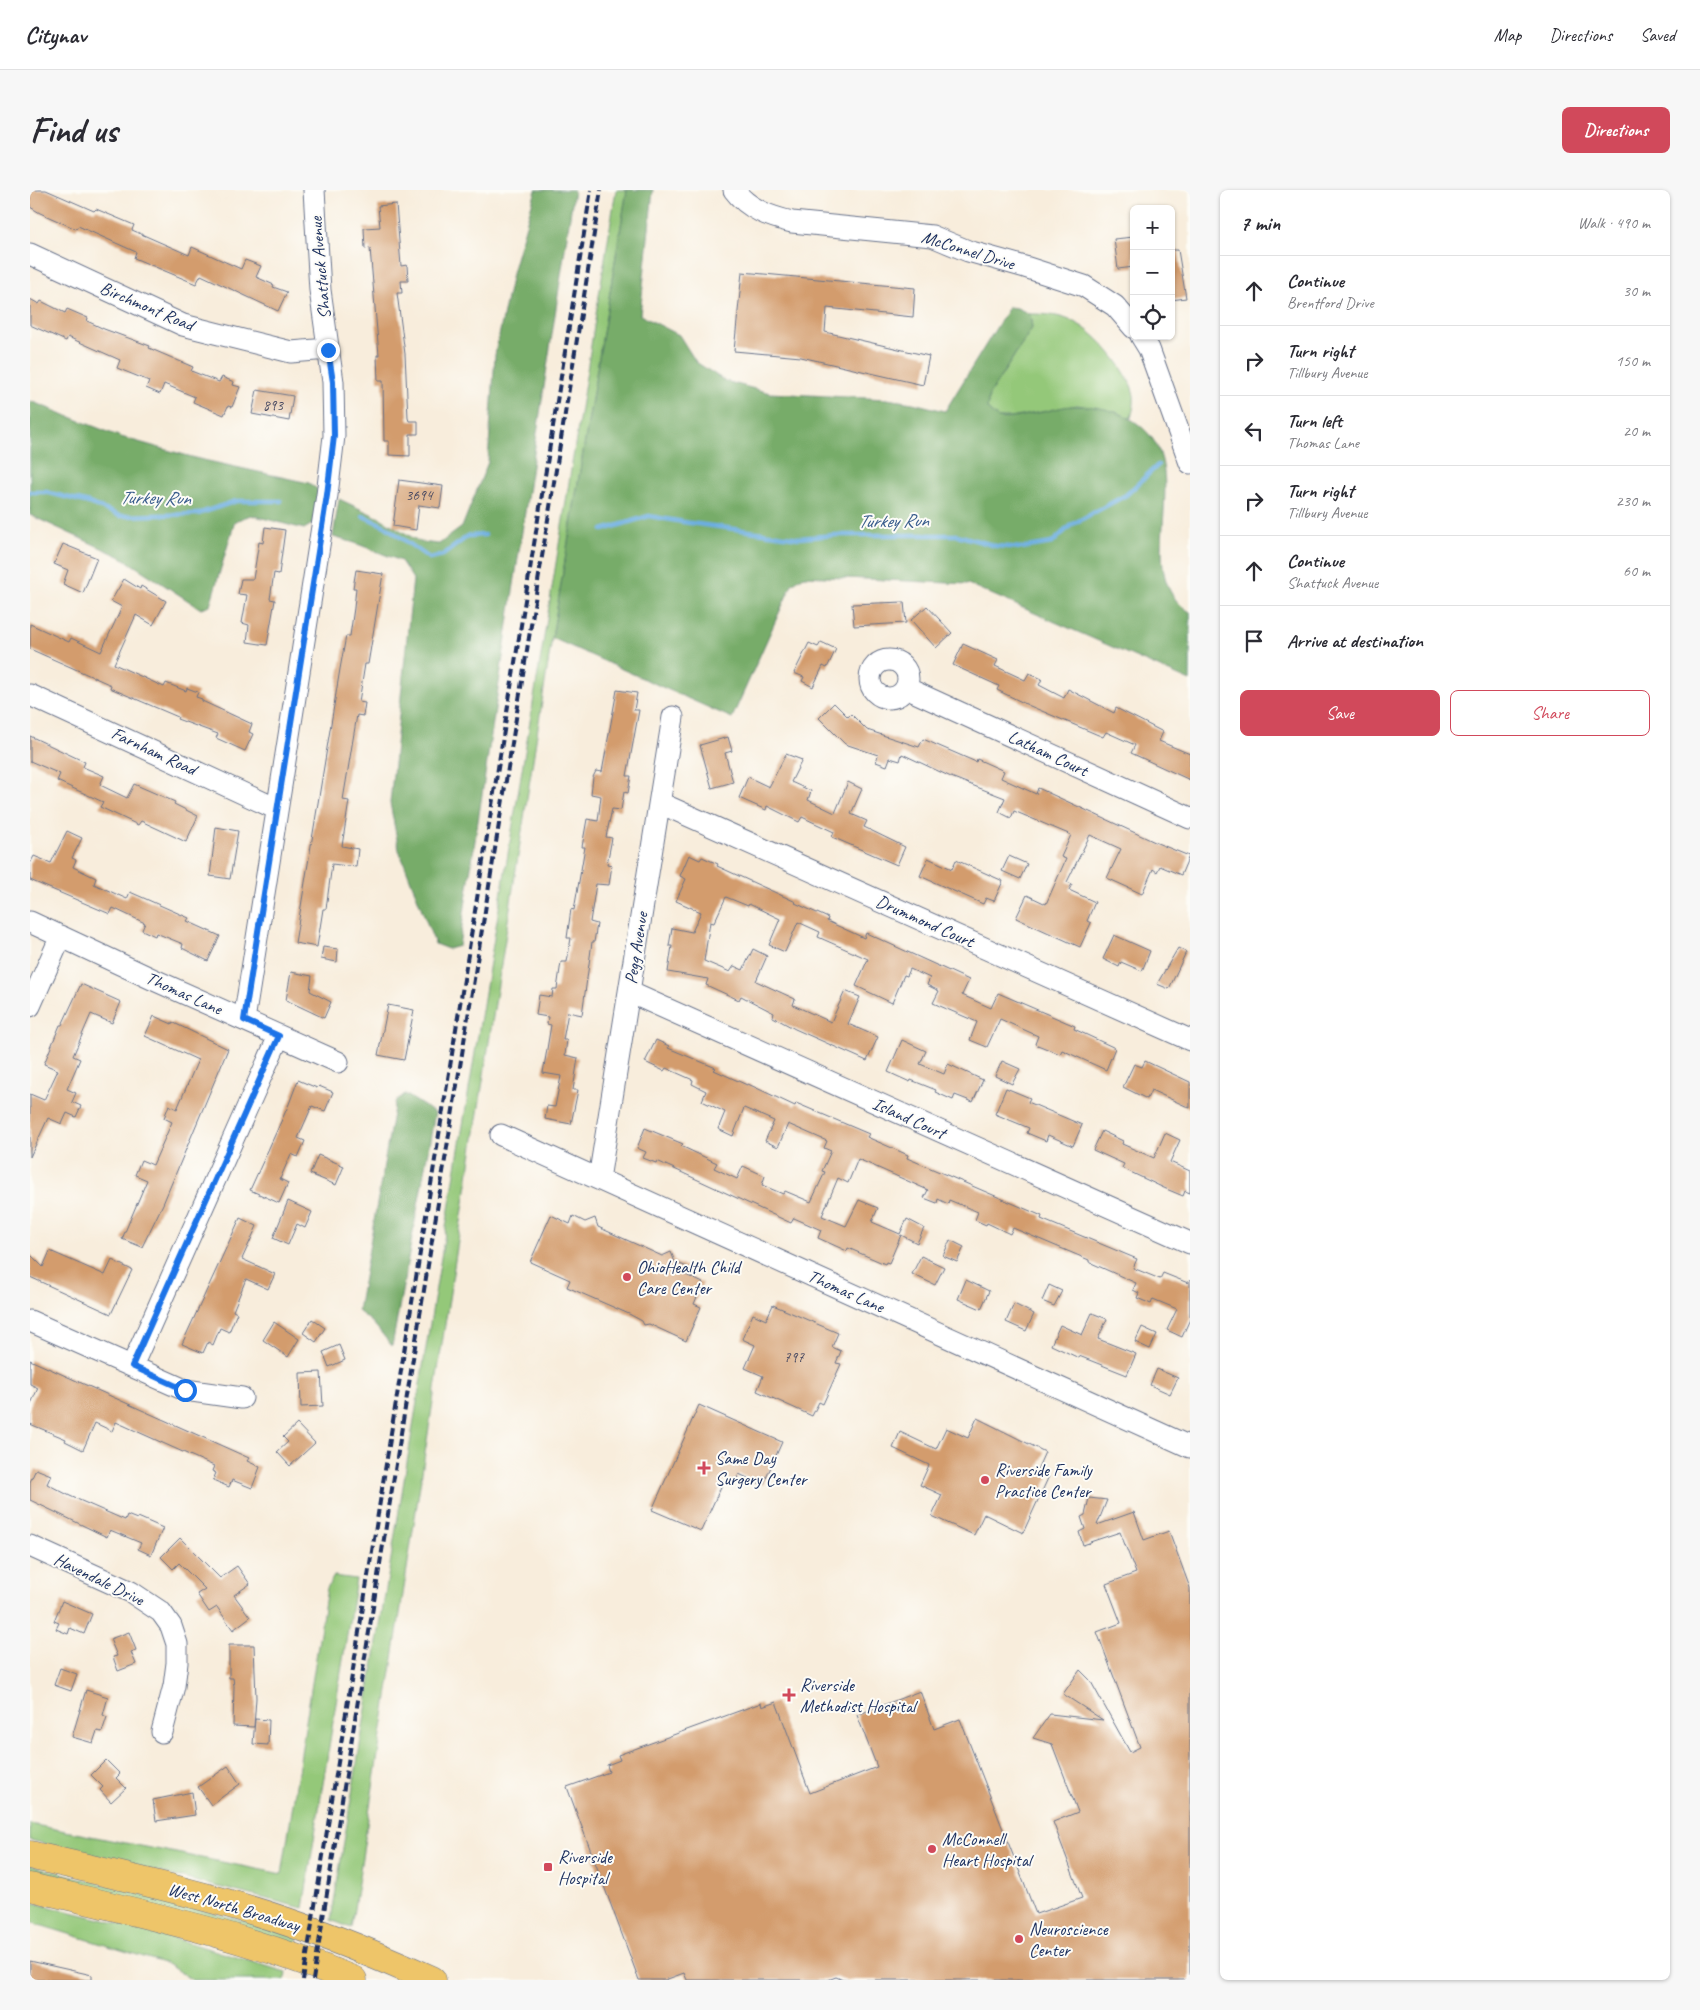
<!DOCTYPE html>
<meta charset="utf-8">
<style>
:root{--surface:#fff;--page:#f7f7f7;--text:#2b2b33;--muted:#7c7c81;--line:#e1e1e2;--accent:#d1495b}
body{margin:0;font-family:Caveat,sans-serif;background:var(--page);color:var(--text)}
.controls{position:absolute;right:15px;top:15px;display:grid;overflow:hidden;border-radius:8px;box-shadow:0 1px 4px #0004}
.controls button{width:45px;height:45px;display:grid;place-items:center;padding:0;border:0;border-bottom:1px solid var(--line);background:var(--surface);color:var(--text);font:25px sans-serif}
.stop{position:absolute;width:15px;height:15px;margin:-11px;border:4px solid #1a73e8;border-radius:50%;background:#fff}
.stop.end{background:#1a73e8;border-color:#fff;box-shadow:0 1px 5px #0008}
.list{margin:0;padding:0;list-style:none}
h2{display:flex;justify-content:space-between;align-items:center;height:65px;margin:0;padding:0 20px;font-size:21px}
h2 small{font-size:16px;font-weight:400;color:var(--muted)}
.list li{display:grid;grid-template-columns:32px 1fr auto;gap:15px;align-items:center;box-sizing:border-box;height:70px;padding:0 20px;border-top:1px solid var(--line)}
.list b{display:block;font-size:19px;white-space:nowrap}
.list p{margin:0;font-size:16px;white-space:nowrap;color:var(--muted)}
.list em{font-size:16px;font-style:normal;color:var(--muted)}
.actions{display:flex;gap:10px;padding:15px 20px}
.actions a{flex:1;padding:11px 0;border:1px solid var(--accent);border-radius:8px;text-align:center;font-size:18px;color:var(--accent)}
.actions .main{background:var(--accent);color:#fff}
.icon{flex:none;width:28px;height:28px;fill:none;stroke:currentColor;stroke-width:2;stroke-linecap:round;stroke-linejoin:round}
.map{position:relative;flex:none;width:1160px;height:1790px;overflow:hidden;border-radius:8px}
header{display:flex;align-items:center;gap:30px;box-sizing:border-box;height:70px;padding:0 25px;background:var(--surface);border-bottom:1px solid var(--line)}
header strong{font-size:24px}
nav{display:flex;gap:28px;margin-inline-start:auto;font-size:18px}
.intro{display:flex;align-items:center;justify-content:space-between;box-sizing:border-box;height:120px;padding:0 30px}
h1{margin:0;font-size:35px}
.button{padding:12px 22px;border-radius:8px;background:var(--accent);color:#fff;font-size:18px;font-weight:700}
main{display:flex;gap:30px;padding:0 30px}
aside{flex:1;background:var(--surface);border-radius:8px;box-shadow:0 1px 4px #0004}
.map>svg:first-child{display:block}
.green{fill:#94c879;stroke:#587c6c}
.forest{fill:#77ac69;stroke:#496e64}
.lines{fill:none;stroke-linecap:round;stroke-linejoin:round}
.stream{stroke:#6caee1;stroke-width:4.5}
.building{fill:#d39c6d}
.minor-casing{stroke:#68728a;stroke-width:23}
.major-casing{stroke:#68728a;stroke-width:29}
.minor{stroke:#fff;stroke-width:21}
.major{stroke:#eec569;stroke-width:28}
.rail{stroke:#1b2f5e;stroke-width:4;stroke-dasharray:8 4;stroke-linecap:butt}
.route{stroke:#1a73e8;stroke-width:6}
.poi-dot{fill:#d1495b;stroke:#fdfcf7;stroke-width:2}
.labels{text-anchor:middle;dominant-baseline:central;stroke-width:4;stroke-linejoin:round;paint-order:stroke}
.number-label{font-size:15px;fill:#494a62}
.street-label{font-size:18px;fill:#1b2f5e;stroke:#fdfcf7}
.poi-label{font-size:18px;fill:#1b2f5e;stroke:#fdfcf7;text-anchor:start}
.water-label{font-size:19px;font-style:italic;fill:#375b8c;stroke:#fdfcf7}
</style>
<header>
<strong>Citynav</strong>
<nav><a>Map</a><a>Directions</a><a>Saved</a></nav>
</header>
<div class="intro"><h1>Find us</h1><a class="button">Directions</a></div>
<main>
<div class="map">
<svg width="1160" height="1790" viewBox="0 0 1160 1790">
<rect width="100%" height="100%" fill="#fdfcf7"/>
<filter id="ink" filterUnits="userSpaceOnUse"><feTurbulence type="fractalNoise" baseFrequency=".02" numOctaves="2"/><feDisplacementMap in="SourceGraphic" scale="10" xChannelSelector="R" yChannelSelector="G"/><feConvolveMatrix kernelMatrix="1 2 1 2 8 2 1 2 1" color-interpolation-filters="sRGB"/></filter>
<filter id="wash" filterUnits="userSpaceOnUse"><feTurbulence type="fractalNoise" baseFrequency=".0096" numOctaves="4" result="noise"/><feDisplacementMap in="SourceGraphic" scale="20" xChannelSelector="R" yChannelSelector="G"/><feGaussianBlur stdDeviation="1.12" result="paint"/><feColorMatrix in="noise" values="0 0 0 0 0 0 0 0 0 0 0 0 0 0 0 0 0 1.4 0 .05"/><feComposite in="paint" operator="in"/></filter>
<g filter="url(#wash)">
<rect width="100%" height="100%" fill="#f8eddc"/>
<!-- green -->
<path class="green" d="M586,0H597L522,448L321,1738L301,1730L518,423Z
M1000,124C1017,124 1032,125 1048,134C1068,145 1094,176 1102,198C1106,208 1104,217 1101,228L1083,221L1047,215L981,228H968L957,219L959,205L1002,138Z
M304,1386L326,1389L273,1718L0,1650V1634L252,1684L297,1398Z
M0,1675L268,1745L266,1756L0,1687Z
M0,1712L120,1741L256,1782L255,1790H162L137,1774L0,1732Z"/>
<!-- forest -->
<path class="forest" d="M506,0H544L429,756L418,759L405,754L369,660L360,613L383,389L371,371L325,353L303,347L309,309L352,329L390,352L409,354L432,337L458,272L465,165L483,79Z
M597,0H623L610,125L649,145L666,172L695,191L740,203L857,209L883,213L915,221L979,117L987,118L1000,124L1002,138L959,205L957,219C961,222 965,227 969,228C981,230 995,225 1007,223C1020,221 1035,215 1048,216C1076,216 1105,225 1122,248C1157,296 1103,387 1160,422V491L938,394L774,386L762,394L702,528L522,448Z
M0,211L91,247L169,269L279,293L291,302L284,333L274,339L221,325L205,331L180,415L171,419L91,367L0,325Z
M375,904L405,923L362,1156L343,1133L328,1121L365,912Z"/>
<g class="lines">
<!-- stream -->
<path class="stream" d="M0,302H16L59,313L90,326L168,324L206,311H251
M333,326L355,336L399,368L413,365L438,346L455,345
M573,340L619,326L653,332L769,348L806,345H927L966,356L992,358L1022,353L1041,335L1096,305L1128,275"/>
</g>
<g id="blocks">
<!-- building -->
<path class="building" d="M0,0H16L64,21L66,19L104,35L102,40L159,65L162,57L211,79L215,70L231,76L226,87L244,95L243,97L257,102L248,121L171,85L166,94L104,68L106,62L48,36L46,39L10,23L0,17Z
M366,14L371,76L377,75L378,91H371L372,103H367L375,164L378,228L379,231H388V244H380V266L359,265V251H354L353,191H348L347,165H349L340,58L335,59L334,38L350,37L348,16Z
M1104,47V77L1088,79L1084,49Z
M1141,60H1148L1156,108L1141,110Z
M712,82L885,98L883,127L797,118L795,142L899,166L893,195L771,167L704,161Z
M0,109L9,114L11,111L35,123L37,119L58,128L57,131L74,139L120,156L119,158L163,177L161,181L189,192L192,187L204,192L203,195L210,197L202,217L198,216L194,225L163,212L165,207L134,194L130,204L116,198L119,191L87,178L90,170L38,147L36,151L0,135Z
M227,200L263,206L259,231L222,224Z
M369,290L413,296L410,318L389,315L386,340L363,336Z
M235,337L255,340L249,384L244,383L240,409L245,410L237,455L217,452L219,435L212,433L217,405L208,404L211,389H223L229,352L233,353Z
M33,354L67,368L53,403L33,394L38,380L24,374Z
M326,380L353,384L338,474H335L329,512L335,513L333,526L327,525L313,610L319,611L312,656L328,659L326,677L302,674L296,719H293L287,757L265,753L310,479L316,446H320L324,418L326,398H323Z
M94,389L110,399L111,396L136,411L123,435L106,425L84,474L134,497L136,493L156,501L157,498L168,502L166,507L172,509V511L222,534L219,542L223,544L215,561L186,548L188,544L147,529L148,527L80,498L81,495L0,459V434L39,452L41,448L71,462L92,417L81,411Z
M874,412L876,433L824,436L822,414Z
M897,416L922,443L906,458L881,430Z
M791,452L806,459L797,478L793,476L783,497L772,491L774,487L764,483L779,453L788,457Z
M933,454L968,470L965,476L995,490L999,483L1012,489L1009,495L1034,508L1038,499L1084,523L1086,518L1133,542L1129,551L1160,564V590L1101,563L1105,555L1076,542L1073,547L1000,516L967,500L969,496L923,475Z
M587,500L607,503L604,520H609L597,586H601L598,603L594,602L591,620L582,619L576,647L582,648L577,674L582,675L579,695L566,694L560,732L567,734L564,752H562L552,825L538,822L533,850H537L535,865L548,868L543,900H548L541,934L515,929L517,916L525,917L531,886L513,883L521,835L517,834L518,827L506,825L509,805L522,807L523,799H527L531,772H537L541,748H537L541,719L544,720L555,657H552L557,629L568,631L571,606L561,604L563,587L566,581L572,582Z
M804,513L818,527L821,524L837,540L889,557L893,549L946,572L947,569L974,581L971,588L1006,604L1008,598L1127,653L1159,666L1151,685L1130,676L1127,682L1123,679L1112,704L1097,697L1077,688L1091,659L1060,645L1037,692L1042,694L1039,700L1065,712L1057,731L1061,733L1050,757L986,728L997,705L1016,714L1036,669L1031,667L1041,645L984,621L981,628L969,622L975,608L921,587L872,564L870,571L860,568L857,576L846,572L848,565L815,554L789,528Z
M0,546L55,572L53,577L74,586L70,595L97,608L104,594L145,612L144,614L168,626L156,652L111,631L108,635L70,617L73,612L27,591L30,584L0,571Z
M698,547L702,561L695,563L703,592L682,598L670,555Z
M756,564L772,570L761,592L781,601L778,610L805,623L818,592L832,599L821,624L837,631L834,637L875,657L867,675L802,647L804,642L772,627L769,632L737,616L736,620L709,608L718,587L739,597Z
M186,637L208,641L200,689L180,686Z
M37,641L52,648L42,668L46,670L43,677L66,688L64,694L97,709L100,702L159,728L157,731L190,746L178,771L152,758L153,754L126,743L125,746L112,740L115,733L83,718L80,724L0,690V674L4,666L21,673Z
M659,665L670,670L672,667L688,674L687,676L766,712L765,713L798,728L797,731L834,748L836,743L939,790L932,805L961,818L968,803L1045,836L1044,839L1085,858L1076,880L1032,860L1030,864L1005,854L1008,846L970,829L957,857L940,850L947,832L903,813L909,801L897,795L900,788L880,779L877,786L874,785L862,813L826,796L838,769L788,747L790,742L768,732L755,762L739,755L750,729L719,714L718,716L696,707L684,733L680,732L674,771L700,782L704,776L713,780L723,759L737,766L726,791L765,809L763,815L801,832L815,801L830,807L818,834L848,847L837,871L765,839L743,827L744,823L711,806L709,810L676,795L678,789L638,782L642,756H639L642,738L662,742L671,722L646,711L656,689L650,686Z
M979,666L997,674L990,689L972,681Z
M898,668L922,679L926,670L973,691L964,711L956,708L953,714L890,686Z
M1084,745L1120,761L1112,781L1091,772L1089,777L1073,769Z
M293,757L308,759L307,772L291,769Z
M1148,758L1156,762L1139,799L1127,794Z
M261,782L282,786L280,801L301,812L294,828L256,810Z
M51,794L91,812L82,833L61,824L43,866L50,869L37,899L46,903L42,912L51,916L46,927L37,923L32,934L18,928L0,967V904L14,910L28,880L14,874L30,835H32Z
M358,815L384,820L374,870L348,865Z
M124,826L142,834V832L198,859L133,1014L112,1057L92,1049L117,990L105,985L111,970L123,975L142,932L134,928L139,915L147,919L168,870L115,846Z
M626,850L639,856L638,858L686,878L684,880L717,895L718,894L765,916L766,913L839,944L837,947L878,965L877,968L1012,1026L1011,1029L1107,1069L1103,1078L1130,1089L1133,1083L1158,1093L1160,1090V1129L1152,1147L1137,1140L1147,1119L1123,1109L1121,1114L1107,1108L1109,1103L1103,1100L1106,1093L1059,1072V1070L983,1038L980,1044L957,1033L956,1035L945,1030L948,1022L919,1010L918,1014L908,1009L907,1013L894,1008L898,1000L828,969L818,993L808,988L792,1026L816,1036L829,1010L848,1018L842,1032L870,1044L877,1029L894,1038L887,1053L871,1045L859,1073L856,1072L855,1074L818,1058L817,1061L788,1048L791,1040L764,1028L761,1033L627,971L626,973L613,968L616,962L607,958L615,938L653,954L651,956L687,973L684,978L707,989L713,976L735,986L732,995L753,1004L755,1001L781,1012L795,982L792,981L801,961L794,958L797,951L758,934L748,957L735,951L744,931L714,918L703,946L688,939L695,922L672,911L676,901L662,894L663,890L636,878L634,881L615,872Z
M872,850L896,861L890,874L914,884L918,874L953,890L943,912L925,905L923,910L905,902L906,900L881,890L880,892L858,882Z
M972,871L990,879L982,894L965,886Z
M1115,871L1160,892V918L1121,900L1117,909L1093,897L1104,874L1112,877Z
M268,890L287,898L289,896L303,902L295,921L282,916L268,948L275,951L268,967L261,964L250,989L258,993L249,1013L220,1000L259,914Z
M976,898L1000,908L998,912L1052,935L1043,956L1018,945L1016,951L997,943L999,938L965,924Z
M1072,941L1093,951L1092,954L1124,968L1135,943L1150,950L1140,972L1160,981V1003L1155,1001L1153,1006L1134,998L1092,978L1094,974L1063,960Z
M288,965L314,976L306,995L280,984Z
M258,1011L282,1022L275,1038L267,1034L258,1055L243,1048Z
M521,1025L540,1034L543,1026L555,1032L565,1028L568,1037L632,1066L641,1062L645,1072L657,1077L654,1084L673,1093L664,1114L671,1117L656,1151L619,1134L614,1135L612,1131L599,1124L537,1097L540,1090L500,1072Z
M210,1028L227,1036L212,1069L245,1084L238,1099L216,1089L203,1121L207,1123L199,1142L190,1138L183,1155L178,1152L173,1163L152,1154Z
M920,1050L934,1057L927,1072L913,1066Z
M20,1061L75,1085L82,1070L102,1080L81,1124L0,1087V1064L13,1077Z
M891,1066L914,1077L905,1095L882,1084Z
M936,1090L959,1101L951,1119L928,1109Z
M1019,1095L1032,1101L1024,1116L1012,1111Z
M984,1114L1004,1124L996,1141L976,1132Z
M743,1115L808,1143L802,1157L811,1161L806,1173L811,1174L793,1214L789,1212L782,1226L727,1201L733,1186L715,1178L725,1155L712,1149L723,1124L736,1130Z
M1062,1123L1077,1129L1068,1149L1106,1164L1097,1185L1049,1166V1168L1021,1155L1030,1135L1052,1145Z
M282,1129L295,1138L286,1152L273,1143Z
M244,1132L269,1149L258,1167L233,1150Z
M1112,1137L1127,1144L1120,1159L1105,1152Z
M309,1155L315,1170L299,1177L293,1162Z
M0,1170L219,1268L217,1271L230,1277L222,1298L202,1290L199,1297L183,1290L186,1283L182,1281L184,1276L86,1232L82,1241L65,1233L53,1260L35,1251L36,1249L0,1234V1216L8,1198L0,1194Z
M1127,1179L1148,1188L1140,1204L1120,1195Z
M291,1182L293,1216L271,1217L270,1183Z
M669,1215L752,1252L733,1295L709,1284L704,1295L694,1290L671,1341L622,1320Z
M947,1228L1015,1262L1007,1280L1019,1286L993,1343L954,1324L944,1345L902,1326L912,1305L890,1295L899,1275L863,1258L870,1242L906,1259L916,1238L938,1248Z
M267,1234L285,1253L260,1276L247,1262L258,1252L253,1247Z
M6,1279L21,1285L17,1294L40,1306L95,1330L97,1325L107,1329L108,1327L133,1338L121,1365L108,1359L111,1353L80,1340L77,1347L0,1310V1292Z
M1059,1308L1077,1310L1067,1335L1104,1322L1114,1350L1139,1341L1160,1398V1790H813L806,1787L798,1790H657L654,1783L635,1790H609L537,1597L579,1582L577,1575L590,1570L588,1565L731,1513L732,1517L746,1512L780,1603L847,1577L827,1525L890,1501L904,1539L930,1529L1006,1724L1052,1708L1023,1632L1048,1622L1022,1554L1003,1548L1020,1524L1073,1530L1033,1504L1050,1480L1060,1490L1100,1562L1110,1557L1067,1442L1091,1433L1076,1394L1106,1383L1090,1342L1060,1352L1059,1354V1353L1053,1355L1049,1342L1055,1339L1051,1327L1055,1325Z
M150,1348L190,1388L207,1376L220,1394L204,1405L220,1427L203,1440L187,1417L179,1422L167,1404L175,1399L149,1373L143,1379L131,1367Z
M32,1411L62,1424L54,1444L40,1438L38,1444L26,1439L29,1433L24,1431Z
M99,1442L106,1460L101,1462L106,1474L88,1481L83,1467L87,1466L80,1449Z
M199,1455H224L226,1508L224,1537L203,1536L204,1496L203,1488H199Z
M30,1478L47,1484L41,1501L24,1495Z
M56,1500L78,1507L73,1525L77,1527L72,1542L67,1541L63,1553L42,1547Z
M225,1529L239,1530L238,1555L223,1554Z
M76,1570L90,1584L86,1588L96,1598L81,1612L70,1600L73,1597L61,1585Z
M198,1576L210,1594L181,1615L168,1597Z
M162,1602L165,1625L126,1631L123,1610Z
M0,1771L62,1785V1790H0Z"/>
</g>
</g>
<g filter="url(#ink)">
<use href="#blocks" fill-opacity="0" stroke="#68728a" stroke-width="1"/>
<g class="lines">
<!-- minor casing -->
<g class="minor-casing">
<path id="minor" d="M704,0C718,19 740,27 762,32L902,46L938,61L995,77L1054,96L1085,116L1104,138
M0,64L153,135L261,162L298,159
M1111,146L1119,159L1160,273
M840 489a19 19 0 1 1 38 0a19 19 0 1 1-38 0Z
M876,498L1160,628
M0,505L247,619
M630,613L1160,850
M0,732L122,789L308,872
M599,802L1160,1053
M0,816L31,746
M214,830L297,305L304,246L303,192L290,100L284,0
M471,945L1160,1257
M569,989L643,527
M0,1131L155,1200L212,1208
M102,1176L249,846
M0,1356L101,1402L131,1422L141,1436L147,1454V1473L144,1496L132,1542"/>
</g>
<!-- major casing -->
<g class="major-casing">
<path id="major" d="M0,1665C69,1681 139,1696 207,1716C273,1735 338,1761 402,1790
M0,1697C109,1723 219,1746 323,1790"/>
</g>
<!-- minor -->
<use href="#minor" class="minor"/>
<!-- major -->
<use href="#major" class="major"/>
<!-- rail -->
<path class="rail" d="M273,1790L561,0
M283,1790L571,0"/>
</g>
</g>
<g class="lines" filter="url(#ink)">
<!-- route -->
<path class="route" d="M155,1200L102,1176L249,846L214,830L297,305L304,246L303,192L298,160"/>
</g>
<!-- markers -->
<g class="poi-dot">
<circle cx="597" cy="1087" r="5"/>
<path d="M671.5 1270.5h5v5h5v5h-5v5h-5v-5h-5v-5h5z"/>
<circle cx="955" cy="1290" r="5"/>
<path d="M756.5 1497.5h5v5h5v5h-5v5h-5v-5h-5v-5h5z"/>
<circle cx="902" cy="1659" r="5"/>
<rect x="513" y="1672" width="10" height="10" rx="2.5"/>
<circle cx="989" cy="1749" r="5"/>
</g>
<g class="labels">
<!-- number labels -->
<g class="number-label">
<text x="243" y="215">893</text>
<text x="389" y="305">3694</text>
<text x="764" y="1167">797</text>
</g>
<!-- street labels -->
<g class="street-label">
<text transform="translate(938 60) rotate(17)">McConnel Drive</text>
<text transform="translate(290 78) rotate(-95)">Shattuck Avenue</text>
<text transform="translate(117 116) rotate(23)">Birchmont Road</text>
<text transform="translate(124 561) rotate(25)">Farnham Road</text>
<text transform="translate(1018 563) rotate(25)">Latham Court</text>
<text transform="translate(895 731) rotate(24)">Drummond Court</text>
<text transform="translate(606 758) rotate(-81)">Pegg Avenue</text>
<text transform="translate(154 803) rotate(24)">Thomas Lane</text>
<text transform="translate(879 928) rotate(24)">Island Court</text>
<text transform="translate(816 1101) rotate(24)">Thomas Lane</text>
<text transform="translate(69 1389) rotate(26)">Havendale Drive</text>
<text transform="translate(204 1717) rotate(16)">West North Broadway</text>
</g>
<!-- poi labels -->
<g class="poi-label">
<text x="607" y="1077">OhioHealth Child<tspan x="607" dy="21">Care Center</tspan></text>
<text x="685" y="1268">Same Day<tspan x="685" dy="21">Surgery Center</tspan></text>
<text x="965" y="1280">Riverside Family<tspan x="965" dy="21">Practice Center</tspan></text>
<text x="770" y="1495">Riverside<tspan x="770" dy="21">Methodist Hospital</tspan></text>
<text x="912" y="1649">McConnell<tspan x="912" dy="21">Heart Hospital</tspan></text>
<text x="528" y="1667">Riverside<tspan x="528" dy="21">Hospital</tspan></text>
<text x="999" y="1739">Neuroscience<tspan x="999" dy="21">Center</tspan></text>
</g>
<!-- water labels -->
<g class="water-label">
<text transform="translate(125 308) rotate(1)">Turkey Run</text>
<text transform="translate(863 331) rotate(-1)">Turkey Run</text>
</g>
</g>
</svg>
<div class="controls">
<button>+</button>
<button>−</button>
<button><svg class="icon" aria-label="locate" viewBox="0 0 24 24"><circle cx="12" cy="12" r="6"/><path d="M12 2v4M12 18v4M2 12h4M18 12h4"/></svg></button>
</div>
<div class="stop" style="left:155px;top:1200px"></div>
<div class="stop end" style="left:298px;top:160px"></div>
</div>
<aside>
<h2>7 min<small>Walk · 490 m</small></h2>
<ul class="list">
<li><svg class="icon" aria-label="ahead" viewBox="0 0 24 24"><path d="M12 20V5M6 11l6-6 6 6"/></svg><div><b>Continue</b><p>Brentford Drive</p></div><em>30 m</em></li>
<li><svg class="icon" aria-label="right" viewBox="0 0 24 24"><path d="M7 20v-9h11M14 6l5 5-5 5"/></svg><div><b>Turn right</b><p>Tillbury Avenue</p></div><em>150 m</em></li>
<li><svg class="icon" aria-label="left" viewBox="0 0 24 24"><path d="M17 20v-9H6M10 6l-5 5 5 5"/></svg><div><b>Turn left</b><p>Thomas Lane</p></div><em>20 m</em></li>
<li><svg class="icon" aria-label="right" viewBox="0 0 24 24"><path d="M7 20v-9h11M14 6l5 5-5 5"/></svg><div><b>Turn right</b><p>Tillbury Avenue</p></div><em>230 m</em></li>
<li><svg class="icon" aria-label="ahead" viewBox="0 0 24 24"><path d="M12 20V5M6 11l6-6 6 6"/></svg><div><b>Continue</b><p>Shattuck Avenue</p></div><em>60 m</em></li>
<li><svg class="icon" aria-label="arrive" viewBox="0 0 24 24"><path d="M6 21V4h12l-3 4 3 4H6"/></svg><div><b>Arrive at destination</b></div></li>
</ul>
<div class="actions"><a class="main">Save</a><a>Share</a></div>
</aside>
</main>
